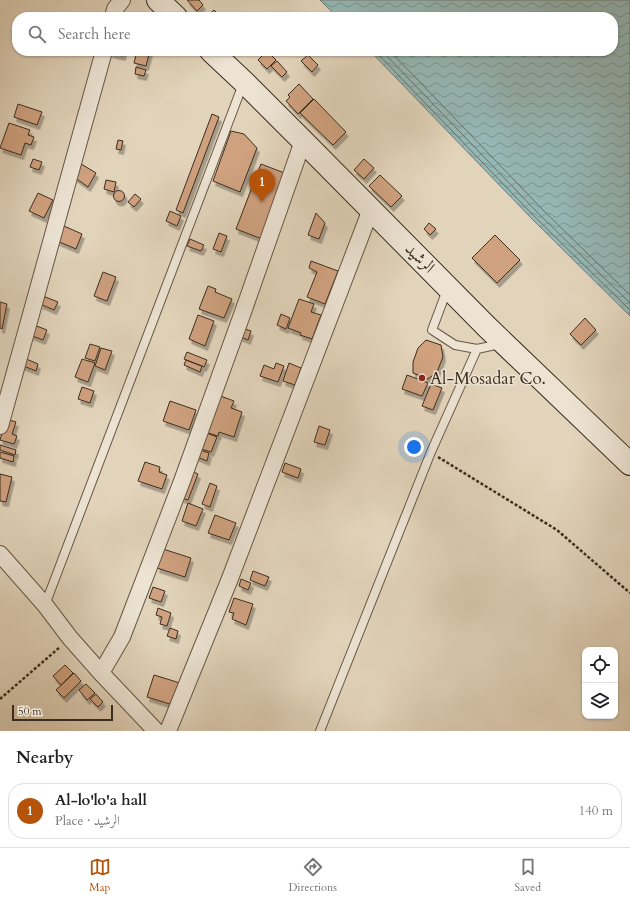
<!DOCTYPE html>
<meta charset="utf-8">
<style>
:root{--surface:#fff;--page:#f6f6f6;--text:#202124;--muted:#757577;--line:#e0e0e0;--accent:#b45309}
body{margin:0;font-family:Cardo,Amiri,serif;background:var(--page);color:var(--text)}
.controls{position:absolute;right:12px;bottom:12px;display:grid;overflow:hidden;border-radius:8px;box-shadow:0 1px 3px #0004}
.controls button{width:36px;height:36px;display:grid;place-items:center;padding:0;border:0;border-bottom:1px solid var(--line);background:var(--surface);color:var(--text);font:20px sans-serif}
.scale{position:absolute;left:12px;bottom:10px;width:101px;box-sizing:border-box;padding-left:4px;border:2px solid #3d2d1e;border-top:0;font-size:11px;line-height:14px;white-space:nowrap;color:#3d2d1e;-webkit-text-stroke:3px #ece3d3;paint-order:stroke}
.you{position:absolute;left:414px;top:447px;width:14px;height:14px;margin:-10px;border:3px solid #fff;border-radius:50%;background:#1a73e8;box-shadow:0 0 0 6px #1a73e833}
.badge{display:grid;place-items:center;width:26px;height:26px;border-radius:50%;background:var(--accent);color:#fff;font-size:13px;font-weight:700}
.pin{position:absolute;translate:-50% -33px;filter:drop-shadow(0 1px 2px #0008)}
.pin::after{content:'';position:absolute;top:21px;width:14px;height:12px;background:inherit;clip-path:polygon(0 0,100% 0,50% 100%)}
.list{margin:0;padding:0;list-style:none}
h2{display:flex;justify-content:space-between;align-items:center;height:52px;margin:0;padding:0 16px;font-size:17px}
h2 small{font-size:13px;font-weight:400;color:var(--muted)}
.list li{display:grid;grid-template-columns:26px 1fr auto;gap:12px;align-items:center;box-sizing:border-box;height:56px;margin:0 8px 8px;padding:0 8px;border:1px solid var(--line);border-radius:16px}
.list b{display:block;font-size:15px;white-space:nowrap}
.list p{margin:0;font-size:13px;white-space:nowrap;color:var(--muted)}
.list em{font-size:13px;font-style:normal;color:var(--muted)}
.icon{flex:none;width:22px;height:22px;fill:none;stroke:currentColor;stroke-width:2;stroke-linecap:round;stroke-linejoin:round}
.map{position:relative;flex:none;width:630px;height:731px;overflow:hidden}
.search{position:absolute;background:var(--surface);box-shadow:0 1px 3px #0004;left:12px;right:12px;top:12px;height:44px;display:flex;align-items:center;gap:10px;box-sizing:border-box;padding:0 14px;border-radius:16px;color:var(--muted);font-size:15px}
.sheet{height:116px;background:var(--surface)}
nav{display:flex;justify-content:space-around;align-items:center;box-sizing:border-box;height:56px;border-top:1px solid var(--line);background:var(--surface);font-size:11px;color:var(--muted)}
nav a{display:grid;justify-items:center;gap:2px}
nav .on{color:var(--accent)}
.map>svg:first-child{display:block}
.water{fill:url(#water-waves);stroke:#728079}
.lines{fill:none;stroke-linecap:round;stroke-linejoin:round}
.shore{stroke:#69726a;stroke-width:1}
.building{fill:#cfa17f;stroke:#3d2d1e;filter:url(#shadow)}
.lane-casing{stroke:#665745;stroke-width:10}
.street-casing{stroke:#665745;stroke-width:18}
.secondary-casing{stroke:#3d2d1e;stroke-width:24}
.path{stroke:#3d2d1e;stroke-width:2.5;stroke-dasharray:3 2;stroke-linecap:butt}
.lane{stroke:#ece3d3;stroke-width:8}
.street{stroke:#ece3d3;stroke-width:16}
.secondary{stroke:#ece3d3;stroke-width:22}
.poi-dot{fill:#8f2418;stroke:#ece3d3;stroke-width:1.5}
.labels{text-anchor:middle;dominant-baseline:central;stroke-width:3;stroke-linejoin:round;paint-order:stroke}
.street-label{font-size:17px;fill:#3d2d1e;stroke:#ece3d3}
.poi-label{font-size:17px;fill:#3d2d1e;stroke:#ece3d3;text-anchor:start}
</style>
<div class="map">
<svg width="630" height="731" viewBox="0 0 630 731">
<defs>
<pattern id="water-waves" width="16" height="10" patternUnits="userSpaceOnUse"><rect width="16" height="10" fill="#95b7b5"/><path d="M0 5q4-4 8 0t8 0" fill="none" stroke="#7b9593"/></pattern>
<filter id="shadow"><feDropShadow dx="2.5" dy="4.5" stdDeviation="0" flood-color="#0004"/></filter>
</defs>
<rect width="100%" height="100%" fill="#e2d4bb"/>
<filter id="stains"><feTurbulence type="fractalNoise" baseFrequency=".005" numOctaves="4"/><feColorMatrix values="0 0 0 0 .2 0 0 0 0 .09 0 0 0 0 .02 0 0 0 .5 -.17"/></filter>
<radialGradient id="worn" r=".72"><stop offset=".6" stop-color="#630" stop-opacity="0"/><stop offset="1" stop-color="#630" stop-opacity=".3"/></radialGradient>
<!-- water -->
<path class="water" d="M320,0H630V316L533,220L370,51H613V17H337Z"/>
<g class="lines">
<!-- shore -->
<path class="shore" d="M375,51L535,217L630,310
M382,51L539,214L630,303
M390,51L543,210L630,295"/>
</g>
<!-- building -->
<path class="building" d="M187,0H199L203,5L197,11Z
M214,10L221,17H206Z
M110,51H124L123,56L110,53Z
M137,51H150L146,66L134,63Z
M267,51L276,60L267,69L258,60Z
M308,55L318,65L312,72L301,61Z
M277,61L287,72L282,77L271,66Z
M136,67L146,70L144,76L135,74Z
M299,84L313,99L298,114L286,101L290,97L288,95Z
M314,99L346,132L333,145L300,113Z
M18,104L42,112L37,125L14,117Z
M212,114L219,117L183,213L176,210Z
M9,123L30,130L28,135L34,137L31,145L25,143L21,155L0,148Z
M231,131L244,134L257,148L240,192L213,181Z
M118,140L123,141L121,150L116,149Z
M33,159L42,162L39,170L30,167Z
M364,159L374,168L364,179L354,170Z
M78,162L96,173L88,187L74,177Z
M261,164L287,174L262,239L236,229Z
M380,175L402,196L391,207L369,186Z
M106,180L116,182L114,192L104,189Z
M113.5 196a5.5 5.5 0 1 1 11 0a5.5 5.5 0 1 1-11 0Z
M38,193L53,200L44,218L29,211Z
M135,194L141,199L134,207L128,202Z
M170,211L181,216L177,226L166,221Z
M316,213L325,223L319,239L308,235Z
M429,223L436,229L430,235L424,229Z
M64,226L82,234L76,249L57,241Z
M219,233L227,236L221,252L213,249Z
M495,235L520,260L497,283L472,258Z
M190,239L204,245L201,251L187,246Z
M311,261L338,271L325,304L307,297L317,272L309,268Z
M103,272L116,277L107,301L94,296Z
M208,286L216,289L215,292L232,299L224,318L199,309Z
M43,296L58,302L54,310L40,304Z
M299,299L314,304L311,312L321,315L312,339L300,335L301,333L288,328Z
M0,302L7,304L2,329L0,328Z
M281,314L290,318L286,329L277,325Z
M198,315L214,321L205,346L189,339Z
M585,318L596,330L581,345L570,334Z
M34,325L47,330L43,340L30,335Z
M242,328L251,331L248,340L239,336Z
M426,340L441,345L443,357L437,372L428,379L413,373V362L418,348Z
M90,344L100,347L95,361L85,358Z
M101,348L112,351L105,370L95,366Z
M187,352L207,360L204,367L184,359Z
M24,358L38,364L36,371L21,365Z
M82,359L95,363L88,382L75,377Z
M186,360L202,366L200,372L184,365Z
M276,363L284,366L278,382L260,376L264,365L274,369Z
M289,363L301,368L295,385L283,381Z
M407,375L428,383L422,396L402,389Z
M431,384L442,388L433,410L422,406Z
M82,387L94,391L90,403L78,399Z
M218,395L234,401L231,408L242,412L234,437L219,432L218,436L205,432Z
M170,401L196,410L189,430L163,421Z
M6,419L16,422L12,434L17,436L14,444L0,440Z
M319,426L330,430L325,445L314,442Z
M204,432L217,437L211,452L198,448Z
M0,445L16,450L15,455L0,450Z
M197,449L209,453L207,461L195,456Z
M0,452L14,456L13,462L0,458Z
M145,462L160,467L159,472L167,475L162,489L138,481Z
M285,463L301,469L298,478L282,472Z
M191,471L198,474L188,500L181,498Z
M0,474L12,477L6,502L0,501Z
M210,483L217,486L210,507L202,504Z
M188,503L203,509L196,526L182,521Z
M215,515L236,523L229,540L208,533Z
M163,549L191,558L185,577L157,568Z
M253,571L269,577L265,586L250,580Z
M241,579L251,583L248,590L239,586Z
M153,587L165,591L161,602L149,598Z
M234,598L253,604L246,625L232,619L234,613L229,612Z
M158,608L171,613L167,626L160,624L162,617L156,615Z
M170,628L178,631L176,639L167,636Z
M65,665L73,673L61,685L53,676Z
M74,673L81,681L64,698L56,690Z
M154,675L180,683L173,705L147,697Z
M86,684L95,693L87,700L79,690Z
M96,694L103,702L98,707L90,699Z"/>
<g class="lines">
<!-- lane casing -->
<g class="lane-casing">
<path id="lane" d="M447,290L432,330L455,345L477,349L500,344
M45,605L243,84
M320,731L431,452L477,349"/>
</g>
<!-- street casing -->
<g class="street-casing">
<path id="street" d="M113,17L115,9L122,0
M0,426L104,51
M0,554L45,605L70,638L101,673L156,731
M101,673L122,637L182,481L243,312L303,141
M168,731L229,581L371,209"/>
</g>
<!-- secondary casing -->
<g class="secondary-casing">
<path id="secondary" d="M158,0L176,17
M211,51L244,82L303,141L487,327L630,464"/>
</g>
<!-- path -->
<path class="path" d="M438,457L557,530L630,593
M0,699L60,647"/>
<!-- lane -->
<use href="#lane" class="lane"/>
<!-- street -->
<use href="#street" class="street"/>
<!-- secondary -->
<use href="#secondary" class="secondary"/>
</g>
<!-- markers -->
<circle class="poi-dot" cx="422" cy="378" r="4"/>
<g class="labels">
<!-- street labels -->
<g class="street-label">
<text transform="translate(420 258) rotate(45)">الرشيد</text>
</g>
<!-- poi labels -->
<g class="poi-label">
<text x="430" y="378">Al-Mosadar Co.</text>
</g>
</g>
<rect width="100%" height="100%" filter="url(#stains)"/>
<rect width="100%" height="100%" fill="url(#worn)"/>
</svg>
<div class="controls">
<button><svg class="icon" aria-label="locate" viewBox="0 0 24 24"><circle cx="12" cy="12" r="6"/><path d="M12 2v4M12 18v4M2 12h4M18 12h4"/></svg></button>
<button><svg class="icon" aria-label="layers" viewBox="0 0 24 24"><path d="M12 4l9 5-9 5-9-5zM3 14l9 5 9-5"/></svg></button>
</div>
<div class="scale">50 m</div>
<div class="you"></div>
<div class="pin badge" style="left:262px;top:202px">1</div>
<div class="search"><svg class="icon" aria-label="search" viewBox="0 0 24 24"><circle cx="10" cy="10" r="6"/><path d="M15 15l6 6"/></svg>Search here</div>
</div>
<section class="sheet">
<h2>Nearby<small></small></h2>
<ul class="list">
<li><span class="badge">1</span><div><b>Al-lo'lo'a hall</b><p>Place · الرشيد</p></div><em>140 m</em></li>
</ul>
</section>
<nav>
<a class="on"><svg class="icon" aria-label="map" viewBox="0 0 24 24"><path d="M3 6l6-2 6 2 6-2v14l-6 2-6-2-6 2zM9 4v14M15 6v14"/></svg>Map</a>
<a><svg class="icon" aria-label="directions" viewBox="0 0 24 24"><path d="M12 3l9 9-9 9-9-9zM9 14v-3h6M13 9l2 2-2 2"/></svg>Directions</a>
<a><svg class="icon" aria-label="saved" viewBox="0 0 24 24"><path d="M7 4h10v16l-5-4-5 4z"/></svg>Saved</a>
</nav>
